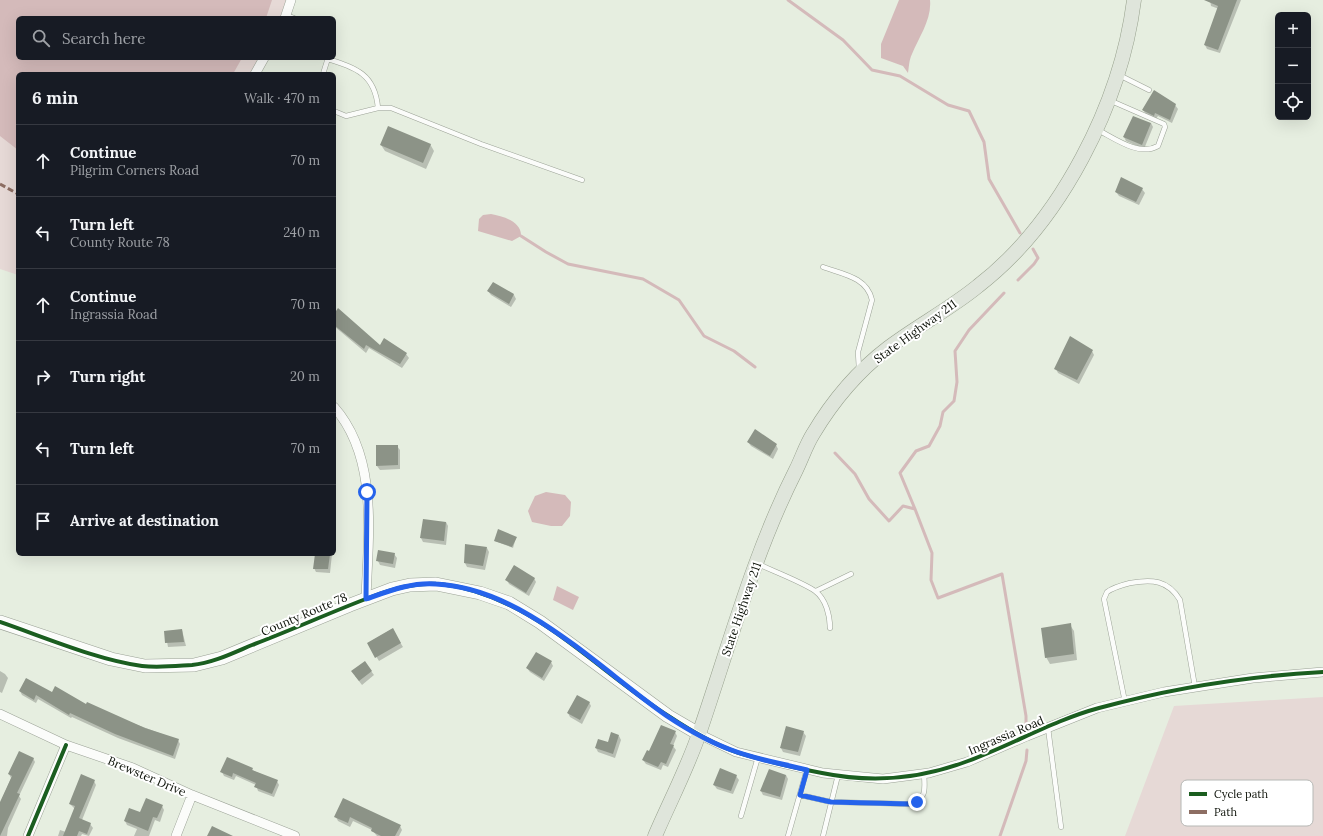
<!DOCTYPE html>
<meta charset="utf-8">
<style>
:root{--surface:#171b24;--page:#242831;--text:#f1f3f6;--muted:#9ea1a6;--line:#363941}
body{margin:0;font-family:Lora,serif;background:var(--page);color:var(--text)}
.controls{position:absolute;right:12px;top:12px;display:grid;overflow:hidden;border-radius:6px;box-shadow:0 4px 16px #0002}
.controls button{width:36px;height:36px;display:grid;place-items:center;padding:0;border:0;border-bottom:1px solid var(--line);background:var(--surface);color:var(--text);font:20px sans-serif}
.stop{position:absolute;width:12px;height:12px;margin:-9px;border:3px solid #2563eb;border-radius:50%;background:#fff}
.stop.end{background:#2563eb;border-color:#fff;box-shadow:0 1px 4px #0008}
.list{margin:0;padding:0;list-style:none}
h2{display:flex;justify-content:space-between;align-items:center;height:52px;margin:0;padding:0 16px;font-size:17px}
h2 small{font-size:13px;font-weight:400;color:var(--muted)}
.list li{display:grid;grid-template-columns:26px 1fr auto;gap:12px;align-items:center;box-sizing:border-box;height:72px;padding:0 16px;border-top:1px solid var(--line)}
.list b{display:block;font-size:15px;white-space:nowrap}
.list p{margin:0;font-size:13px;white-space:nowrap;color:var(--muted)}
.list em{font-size:13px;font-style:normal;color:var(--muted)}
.icon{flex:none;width:22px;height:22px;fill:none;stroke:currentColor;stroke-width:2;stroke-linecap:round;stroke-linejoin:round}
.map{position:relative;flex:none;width:1323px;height:836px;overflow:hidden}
.search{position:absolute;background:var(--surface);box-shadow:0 4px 16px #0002;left:16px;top:16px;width:320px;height:44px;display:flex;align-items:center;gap:10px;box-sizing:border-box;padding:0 14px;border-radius:6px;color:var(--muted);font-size:15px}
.panel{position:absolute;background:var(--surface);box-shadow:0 4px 16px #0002;left:16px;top:72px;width:320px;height:484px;border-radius:6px}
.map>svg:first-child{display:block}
.green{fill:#e6d9d6}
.water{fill:#d4baba}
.shadow{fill:#0003}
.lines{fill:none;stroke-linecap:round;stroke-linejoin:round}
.stream{stroke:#d4baba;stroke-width:3}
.building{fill:#8c9387}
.lane-casing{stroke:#9ba296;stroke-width:5.5}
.street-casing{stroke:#9ba296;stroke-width:10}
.secondary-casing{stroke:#9ba296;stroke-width:14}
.primary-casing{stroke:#959f8b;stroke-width:15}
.lane{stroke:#fbfcfa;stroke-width:4.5}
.street{stroke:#fbfcfa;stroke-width:9}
.secondary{stroke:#fbfcfa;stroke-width:13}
.primary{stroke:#dfe5db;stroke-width:14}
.quiet{stroke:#8d6e63;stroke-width:3;stroke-dasharray:6 3;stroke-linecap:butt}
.cycleway-casing{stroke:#fff;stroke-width:6}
.cycleway{stroke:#1b5e20;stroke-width:4}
.route{stroke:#2563eb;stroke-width:5}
.labels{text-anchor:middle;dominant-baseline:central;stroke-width:4;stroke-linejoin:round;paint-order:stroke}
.street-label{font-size:12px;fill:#0c1108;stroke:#fff}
.key{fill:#fff;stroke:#b6b8b5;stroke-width:1}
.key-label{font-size:11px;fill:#0c1108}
</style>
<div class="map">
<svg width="1323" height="836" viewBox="0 0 1323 836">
<rect width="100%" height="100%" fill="#e6eee0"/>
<!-- green -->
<path class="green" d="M0,0H286L280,18H18V58H264L257,74H18V275L0,269Z
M1323,697V836H1125L1174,706Z"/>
<!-- water -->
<path class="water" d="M0,0H272L266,18H18V58H242L233,74H18V150L0,136Z
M899,0H930C932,19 919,37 912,54C909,60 909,67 908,73L903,66L881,58V44Z
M491,214C503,216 522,222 521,236L512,241L478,231L479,219L483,215Z
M546,492L565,495L571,502L570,516L562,526H551L532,522L528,511L535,496Z
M557,586L579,597L573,610L553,600Z"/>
<!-- shadow -->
<path class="shadow" d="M1210,0H1241L1220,53L1207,49L1205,45L1219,9L1211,6Z
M1175,105L1178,109L1172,123L1158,116L1156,119L1146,114L1143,110Z
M1151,123L1153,127L1144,149L1126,141L1124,137Z
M430,144L434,151L426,169L385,151L381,145Z
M1142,189L1145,193L1139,205L1119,196L1116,192Z
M493,283L514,295L516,299L511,307L491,295L488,291Z
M334,315L380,347L384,340L406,354L409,358L402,368L369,348L366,353L334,326Z
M1092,351L1094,355L1079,384L1058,373L1056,369Z
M748,442L776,445L778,449L773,459L751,446Z
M397,446L400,450V469L380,470L377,466Z
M446,522L448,526L446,545L423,542L421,538Z
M516,538L513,548L495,541Z
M487,548L489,552L485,570L467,567L465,563Z
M379,552L394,554L397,558L395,568L380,565L378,561Z
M316,554H332L330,573L316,572L314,568Z
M534,578L536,582L529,596L509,584L507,580Z
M1070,625L1074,631L1077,660L1050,664L1046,657Z
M392,629L403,647L379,661L368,643Z
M182,630L186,646L168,647L165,631Z
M551,662L553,666L544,681L530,672L527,668Z
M0,671L5,674L8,678L2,693L0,692Z
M371,671L374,675L362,685L355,676Z
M26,679L52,693L178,740L180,744L175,759L118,738L72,717L71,718L38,699L36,703L22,695L20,691Z
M589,702L591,706L582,724L570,717L568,713Z
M675,732L677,736L673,746L676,750L668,767L663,765L661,770L646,764L643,760L650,752Z
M803,732L806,736L800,756L783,752L781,748Z
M619,736L621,740L615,758L598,752L596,748L608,743Z
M33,758L35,762L19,796L21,799L8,828L7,836H0V804L11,778L9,774Z
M252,769L254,771L277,781L279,785L274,797L258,791L256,785L236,776L234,780L224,776L222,772Z
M786,775L788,779L782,800L763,795L761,791Z
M736,776L739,780L733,794L717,789L714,785Z
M94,781L96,785L82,820L90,824L93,828L89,836L82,834L81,836H58L60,830L66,832L75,809L70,804Z
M344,800L400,826L402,830L399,836H377L372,830L353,821L350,827L338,821L336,817Z
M162,806L164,810L160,822L155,820L149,836H134L137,829L127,825L125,821Z"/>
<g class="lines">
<!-- stream -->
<path class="stream" d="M788,0L843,40L872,70L900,76L948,105L969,111L984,142L989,179L1020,233
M521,236L546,252L568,264L643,279L679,300L704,336L734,351L755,367
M1018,280L1034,264L1038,258L1033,249
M835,453L855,474L869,499L889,521L903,506L915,509L932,553L931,580L938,598L1002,574L1026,716V724
M915,509L900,473L916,451L929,446L940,426L943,412L954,401L957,382L955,351L969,330L1004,293
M1000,836L1026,761L1027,750"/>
</g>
<!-- building -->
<path class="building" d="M1204,0H1237L1218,50L1204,45L1218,6Z
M1154,90L1176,104L1170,120L1155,113L1154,116L1142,110Z
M1133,116L1151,123L1142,145L1123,137Z
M388,126L431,144L423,163L380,145Z
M1121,177L1143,188L1136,202L1115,192Z
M493,282L514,294L509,304L487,291Z
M338,308L380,345L384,338L407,353L400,364L366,345L364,349L334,325V314Z
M1070,336L1093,350L1077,380L1054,369Z
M755,429L777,444L770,456L747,442Z
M376,445H398V465L376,466Z
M423,519L446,522L444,541L420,538Z
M498,529L517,537L512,547L494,541Z
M465,544L487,547L483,566L464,563Z
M378,550L395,553L393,564L376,561Z
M315,554H330L328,569H313Z
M514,565L535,578L526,593L505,580Z
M1071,623L1074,654L1045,658L1041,628Z
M393,628L401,643L375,658L367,643Z
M182,629L184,642L165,643L164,631Z
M536,652L552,661L542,678L526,668Z
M365,661L372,671L359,681L351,671Z
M26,678L52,692L55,686L86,704L87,702L145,728L179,739L173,756L115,734L70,713L69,715L36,695L34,700L19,691Z
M577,695L590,702L580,720L567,713Z
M661,725L676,731L670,744L674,745L666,764L661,762L658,767L642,760L647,750L649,751Z
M786,726L804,731L798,752L780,748Z
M611,732L619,735L613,754L595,748L598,739L608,742Z
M19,751L34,758L17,793L20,794L0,836V802L12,776L8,774Z
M227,757L253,768L252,770L278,780L272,794L254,787L256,783L233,773L232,777L220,772Z
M720,768L737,775L731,791L713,785Z
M769,769L786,775L780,797L760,791Z
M81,774L95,780L79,818L91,823L87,834L79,831L77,836H63L75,806L69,804Z
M146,798L163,805L157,818L153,817L148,831L124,821L129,808L140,812Z
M343,798L401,825L395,836H381L371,831L372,828L350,817L348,823L334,817Z
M212,826L233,836H207Z"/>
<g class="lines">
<!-- lane casing -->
<g class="lane-casing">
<path id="lane" d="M286,15L294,18
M328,59C356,68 375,74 378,108
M323,74L328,58
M1119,75L1149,90
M334,111L346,116L378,108H391L481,144L582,180
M1098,130C1114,138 1139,157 1158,146L1165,127L1164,124L1109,100
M823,267C842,274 867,277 872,300L858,352L859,369
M758,564C773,571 802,582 815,591C826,599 830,616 830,628
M816,591L851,574
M1125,702L1104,599L1107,592C1114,587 1122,585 1130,583C1152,579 1168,580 1180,600L1195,687
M1048,728L1061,827
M800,795L831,802L910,804C927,799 925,789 924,774
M741,816L758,757
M788,836L807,769
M823,836L838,775"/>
</g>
<!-- street casing -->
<g class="street-casing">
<path id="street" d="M285,18L291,0
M255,74L264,58
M334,407C379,458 368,536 366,599
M0,714L66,745L133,768L192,795L295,836
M699,734L736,752L823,773L883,779L929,773L967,762L1027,736L1097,708L1164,692L1253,678L1323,672
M28,836L66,745
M176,836L192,795"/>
</g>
<!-- secondary casing -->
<g class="secondary-casing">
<path id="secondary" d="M0,622L111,659L145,666L194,665L222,658L350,605L392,589L410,585L436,584L480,593L509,603L540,622L668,716L699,734"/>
</g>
<!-- primary casing -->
<g class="primary-casing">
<path id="primary" d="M655,836C670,801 688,767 700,731C730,643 754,553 796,470C802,458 806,445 813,434C832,402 858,371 888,348C917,326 950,309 978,286C1061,222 1121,103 1134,0"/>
</g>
<!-- lane -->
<use href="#lane" class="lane"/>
<!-- street -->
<use href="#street" class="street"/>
<!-- secondary -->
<use href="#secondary" class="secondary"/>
<!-- primary -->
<use href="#primary" class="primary"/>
<!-- quiet -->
<path class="quiet" d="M0,184L18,194"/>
<!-- cycleway casing -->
<g class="cycleway-casing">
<path id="cycleway" d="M0,622C44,637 97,660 142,666C158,668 176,666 192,665C213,663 233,653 252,645C292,630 331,612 371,597C393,589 415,582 440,584C532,594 595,670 670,717C691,731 715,745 739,753C766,761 794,768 822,773C871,783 921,779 968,761C1012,745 1054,720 1099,708C1172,688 1248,676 1323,672
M28,836L66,745"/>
</g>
<!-- cycleway -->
<use href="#cycleway" class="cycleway"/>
</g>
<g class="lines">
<!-- route -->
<path class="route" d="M367,492L366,599C389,591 412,582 436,584C523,588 599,669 667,716C688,730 713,744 737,752C759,760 784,764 807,770L800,795L831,802L910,804L917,802"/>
</g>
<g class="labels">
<!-- street labels -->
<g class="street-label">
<text transform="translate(915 331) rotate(-36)">State Highway 211</text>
<text transform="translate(741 609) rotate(-71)">State Highway 211</text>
<text transform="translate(304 614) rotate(-23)">County Route 78</text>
<text transform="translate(1006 735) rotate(-23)">Ingrassia Road</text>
<text transform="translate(147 776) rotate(23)">Brewster Drive</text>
</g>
</g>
<!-- legend -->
<rect x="1181" y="780" width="132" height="46" rx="6" class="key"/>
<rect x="1189" y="792" width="18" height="4" fill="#1b5e20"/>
<rect x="1189" y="810" width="18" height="4" fill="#8d6e63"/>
<g class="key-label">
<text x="1214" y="798">Cycle path</text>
<text x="1214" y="816">Path</text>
</g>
</svg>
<div class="controls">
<button>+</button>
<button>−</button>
<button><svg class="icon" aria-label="locate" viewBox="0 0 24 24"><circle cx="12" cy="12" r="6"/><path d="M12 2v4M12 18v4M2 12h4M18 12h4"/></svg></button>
</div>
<div class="stop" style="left:367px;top:492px"></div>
<div class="stop end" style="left:917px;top:802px"></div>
<div class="search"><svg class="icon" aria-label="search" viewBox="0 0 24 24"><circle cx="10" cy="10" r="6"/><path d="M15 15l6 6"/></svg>Search here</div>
<section class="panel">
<h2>6 min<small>Walk · 470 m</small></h2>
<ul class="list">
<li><svg class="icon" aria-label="ahead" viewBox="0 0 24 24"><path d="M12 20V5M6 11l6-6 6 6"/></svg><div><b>Continue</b><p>Pilgrim Corners Road</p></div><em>70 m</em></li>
<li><svg class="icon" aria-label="left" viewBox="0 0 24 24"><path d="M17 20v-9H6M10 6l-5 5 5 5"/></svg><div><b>Turn left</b><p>County Route 78</p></div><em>240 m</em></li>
<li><svg class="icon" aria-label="ahead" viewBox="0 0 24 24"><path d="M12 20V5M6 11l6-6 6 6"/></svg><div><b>Continue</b><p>Ingrassia Road</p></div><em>70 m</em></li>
<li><svg class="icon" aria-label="right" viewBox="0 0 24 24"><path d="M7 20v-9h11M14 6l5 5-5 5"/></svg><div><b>Turn right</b></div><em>20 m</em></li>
<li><svg class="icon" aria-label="left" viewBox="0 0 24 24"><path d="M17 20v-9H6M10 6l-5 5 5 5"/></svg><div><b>Turn left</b></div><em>70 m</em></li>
<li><svg class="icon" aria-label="arrive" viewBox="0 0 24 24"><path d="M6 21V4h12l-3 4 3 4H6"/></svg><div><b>Arrive at destination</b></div></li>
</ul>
</section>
</div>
